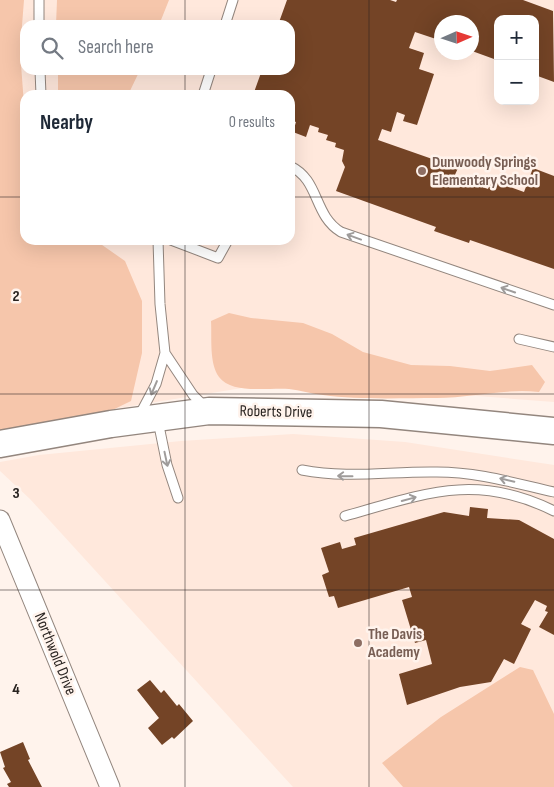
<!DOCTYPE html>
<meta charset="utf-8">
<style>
:root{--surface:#fff;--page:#f6f6f7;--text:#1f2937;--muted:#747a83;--line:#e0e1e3}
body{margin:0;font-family:"Sofia Sans Condensed",sans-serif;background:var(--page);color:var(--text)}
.controls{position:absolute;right:15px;top:15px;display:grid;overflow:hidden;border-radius:10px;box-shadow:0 5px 20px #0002}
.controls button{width:45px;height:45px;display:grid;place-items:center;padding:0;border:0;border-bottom:1px solid var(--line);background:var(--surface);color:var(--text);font:25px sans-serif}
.compass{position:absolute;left:434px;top:15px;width:45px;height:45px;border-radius:50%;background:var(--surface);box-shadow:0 5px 20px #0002;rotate:87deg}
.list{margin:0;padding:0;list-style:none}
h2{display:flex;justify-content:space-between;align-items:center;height:65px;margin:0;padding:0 20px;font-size:21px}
h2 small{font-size:16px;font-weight:400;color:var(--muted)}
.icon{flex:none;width:28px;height:28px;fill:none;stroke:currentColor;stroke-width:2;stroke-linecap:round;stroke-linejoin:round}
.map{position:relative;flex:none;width:554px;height:787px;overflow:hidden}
.search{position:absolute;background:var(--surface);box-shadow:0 5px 20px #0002;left:20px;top:20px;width:275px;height:55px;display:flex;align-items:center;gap:12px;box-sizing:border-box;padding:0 18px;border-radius:15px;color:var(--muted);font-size:19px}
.panel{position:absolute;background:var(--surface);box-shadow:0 5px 20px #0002;left:20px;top:90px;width:275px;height:155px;border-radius:15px}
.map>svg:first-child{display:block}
.built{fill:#ffe8dc;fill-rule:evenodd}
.green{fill:#f6c6ab}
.building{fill:#744426}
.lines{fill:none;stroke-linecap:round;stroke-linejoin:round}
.lane-casing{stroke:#93867e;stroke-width:11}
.street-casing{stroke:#93867e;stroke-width:21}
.secondary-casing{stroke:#93867e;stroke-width:29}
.lane{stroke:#fff;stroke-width:9}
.street{stroke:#fff;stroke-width:19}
.secondary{stroke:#fff;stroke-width:26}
.oneway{stroke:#9f9c9b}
.grid{fill:none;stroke:#292320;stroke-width:1;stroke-opacity:0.55}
.education-dot{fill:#8d6e63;stroke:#fff3ec;stroke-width:2}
.labels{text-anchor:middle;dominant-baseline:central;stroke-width:5;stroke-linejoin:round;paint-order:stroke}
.education-label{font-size:16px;font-weight:bold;fill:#785e54;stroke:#fff3ec;text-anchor:start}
.street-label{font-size:16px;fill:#292320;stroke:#fff3ec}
.grid-label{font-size:16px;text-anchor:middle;font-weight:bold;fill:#292320;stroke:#fff3ec;stroke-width:5;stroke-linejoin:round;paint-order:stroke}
</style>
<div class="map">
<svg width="554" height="787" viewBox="0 0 554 787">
<rect width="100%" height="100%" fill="#fff3ec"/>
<!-- built -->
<path class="built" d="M8,0H554V402L285,381L33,422ZM498,19H535V101H498ZM442,22H472V52H442ZM25,25H290V70H25ZM25,95H290V240H25Z
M293,434L405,442L554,465V787H293L30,499L0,471V462L39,455L181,441Z"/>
<!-- green -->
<path class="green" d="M0,0H24L20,51L25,118V240H95L125,261L142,301V353L131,401L96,418L0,434Z
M57,0H169L159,25H56Z
M58,70H140L128,95H58Z
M229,313L251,318L303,323L332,334L363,352L411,365L450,366L490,371L532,365L545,382L539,392C505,388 471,398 437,398C401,398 358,400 323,395C311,394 300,390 289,389C271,387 232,395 219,377C209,363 212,338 211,321Z
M520,667L533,670L554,714V787H403L382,763L441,717Z"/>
<!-- building -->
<path class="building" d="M287,0H390L396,2L397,0H523L553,11L554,82L535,75V19H498V50L494,59L472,51V22H442V41L415,32L409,48L424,53L419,69L434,74L417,125L403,121L405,115L397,112L391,132L382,129L378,140L458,168L454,177L488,189L491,180L524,192L533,168L554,176V269L470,240L469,243L434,231L436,227L336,191L345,167L342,161L344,150L335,147L336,143L326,140L328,135L318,132L319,128L310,125L306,137L293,132L296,122L290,120V95H253L262,70H290V25H278Z
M470,507L488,509L487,518L519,520L554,539V635L539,627L548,612L545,611L547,606L535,600L521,624L531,629L514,664L504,659L491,682L460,687L407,705L399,674L432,664L426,640L415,643L402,600L412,597L409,587L338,608L334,596L329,597L322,575L329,572L321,548L340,542L342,549L356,545L354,538L444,512L469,516Z
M150,680L161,693L164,690L177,706L179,704L193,721L174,739L172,737L162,745L148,728L159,718L137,690Z
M23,742L30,759L28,760L42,787H9L7,784L11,782L3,768L5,767L0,752Z"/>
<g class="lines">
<!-- lane casing -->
<g class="lane-casing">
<path id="lane" d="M39,25V0
M225,25L233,0
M40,70L41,95
M203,95L211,70
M290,166C320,180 313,215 341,232L554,305
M171,240L218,258L228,240
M519,339L554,347
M165,353L193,395L205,407
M139,416L156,384L165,353L160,304L158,240
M158,421L167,465L178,498
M302,470C348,479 391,471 437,472C478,472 514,483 554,492
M345,516C423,494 476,472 554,511"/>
</g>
<!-- street casing -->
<g class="street-casing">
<path id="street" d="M0,520L110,787"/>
</g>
<!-- secondary casing -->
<g class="secondary-casing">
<path id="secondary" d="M0,444L111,424L209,411L381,414L554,431"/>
</g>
<!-- lane -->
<use href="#lane" class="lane"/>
<!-- street -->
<use href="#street" class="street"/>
<!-- secondary -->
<use href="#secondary" class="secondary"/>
</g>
<!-- one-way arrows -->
<defs><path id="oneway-shaft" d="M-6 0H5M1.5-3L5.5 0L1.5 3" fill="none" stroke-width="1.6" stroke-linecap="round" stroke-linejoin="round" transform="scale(1.25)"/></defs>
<g class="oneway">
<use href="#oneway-shaft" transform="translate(354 237) rotate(-160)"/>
<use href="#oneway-shaft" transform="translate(508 290) rotate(-161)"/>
<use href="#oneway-shaft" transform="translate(154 388) rotate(113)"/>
<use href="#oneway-shaft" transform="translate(166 459) rotate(78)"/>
<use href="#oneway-shaft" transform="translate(345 476) rotate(-179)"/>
<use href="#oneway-shaft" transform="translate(507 480) rotate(-167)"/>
<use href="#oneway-shaft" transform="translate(409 499) rotate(-15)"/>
</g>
<!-- grid -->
<path class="grid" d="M185,0V25M369,0V787M185,70V95M0,197H25M290,197H554M185,240V787M0,394H554M0,590H554"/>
<!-- markers -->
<g class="education-dot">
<circle cx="422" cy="171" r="5"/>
<circle cx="358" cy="643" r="5"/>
</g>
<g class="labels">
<!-- education labels -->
<g class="education-label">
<text x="432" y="162">Dunwoody Springs<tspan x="432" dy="18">Elementary School</tspan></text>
<text x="368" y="634">The Davis<tspan x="368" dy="18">Academy</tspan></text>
</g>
<!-- street labels -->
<g class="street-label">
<text transform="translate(276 412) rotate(1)">Roberts Drive</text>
<text transform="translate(55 654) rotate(68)">Northwold Drive</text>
</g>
</g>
<g class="grid-label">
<text x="16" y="301">2</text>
<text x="16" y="498">3</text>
<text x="16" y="694">4</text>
</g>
</svg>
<div class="controls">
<button>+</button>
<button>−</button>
</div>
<svg class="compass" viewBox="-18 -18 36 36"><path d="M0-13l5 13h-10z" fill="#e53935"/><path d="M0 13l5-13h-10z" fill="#747a83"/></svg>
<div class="search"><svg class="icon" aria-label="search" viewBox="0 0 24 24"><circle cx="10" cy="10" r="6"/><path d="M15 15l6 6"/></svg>Search here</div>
<section class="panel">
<h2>Nearby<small>0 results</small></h2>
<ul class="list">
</ul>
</section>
</div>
